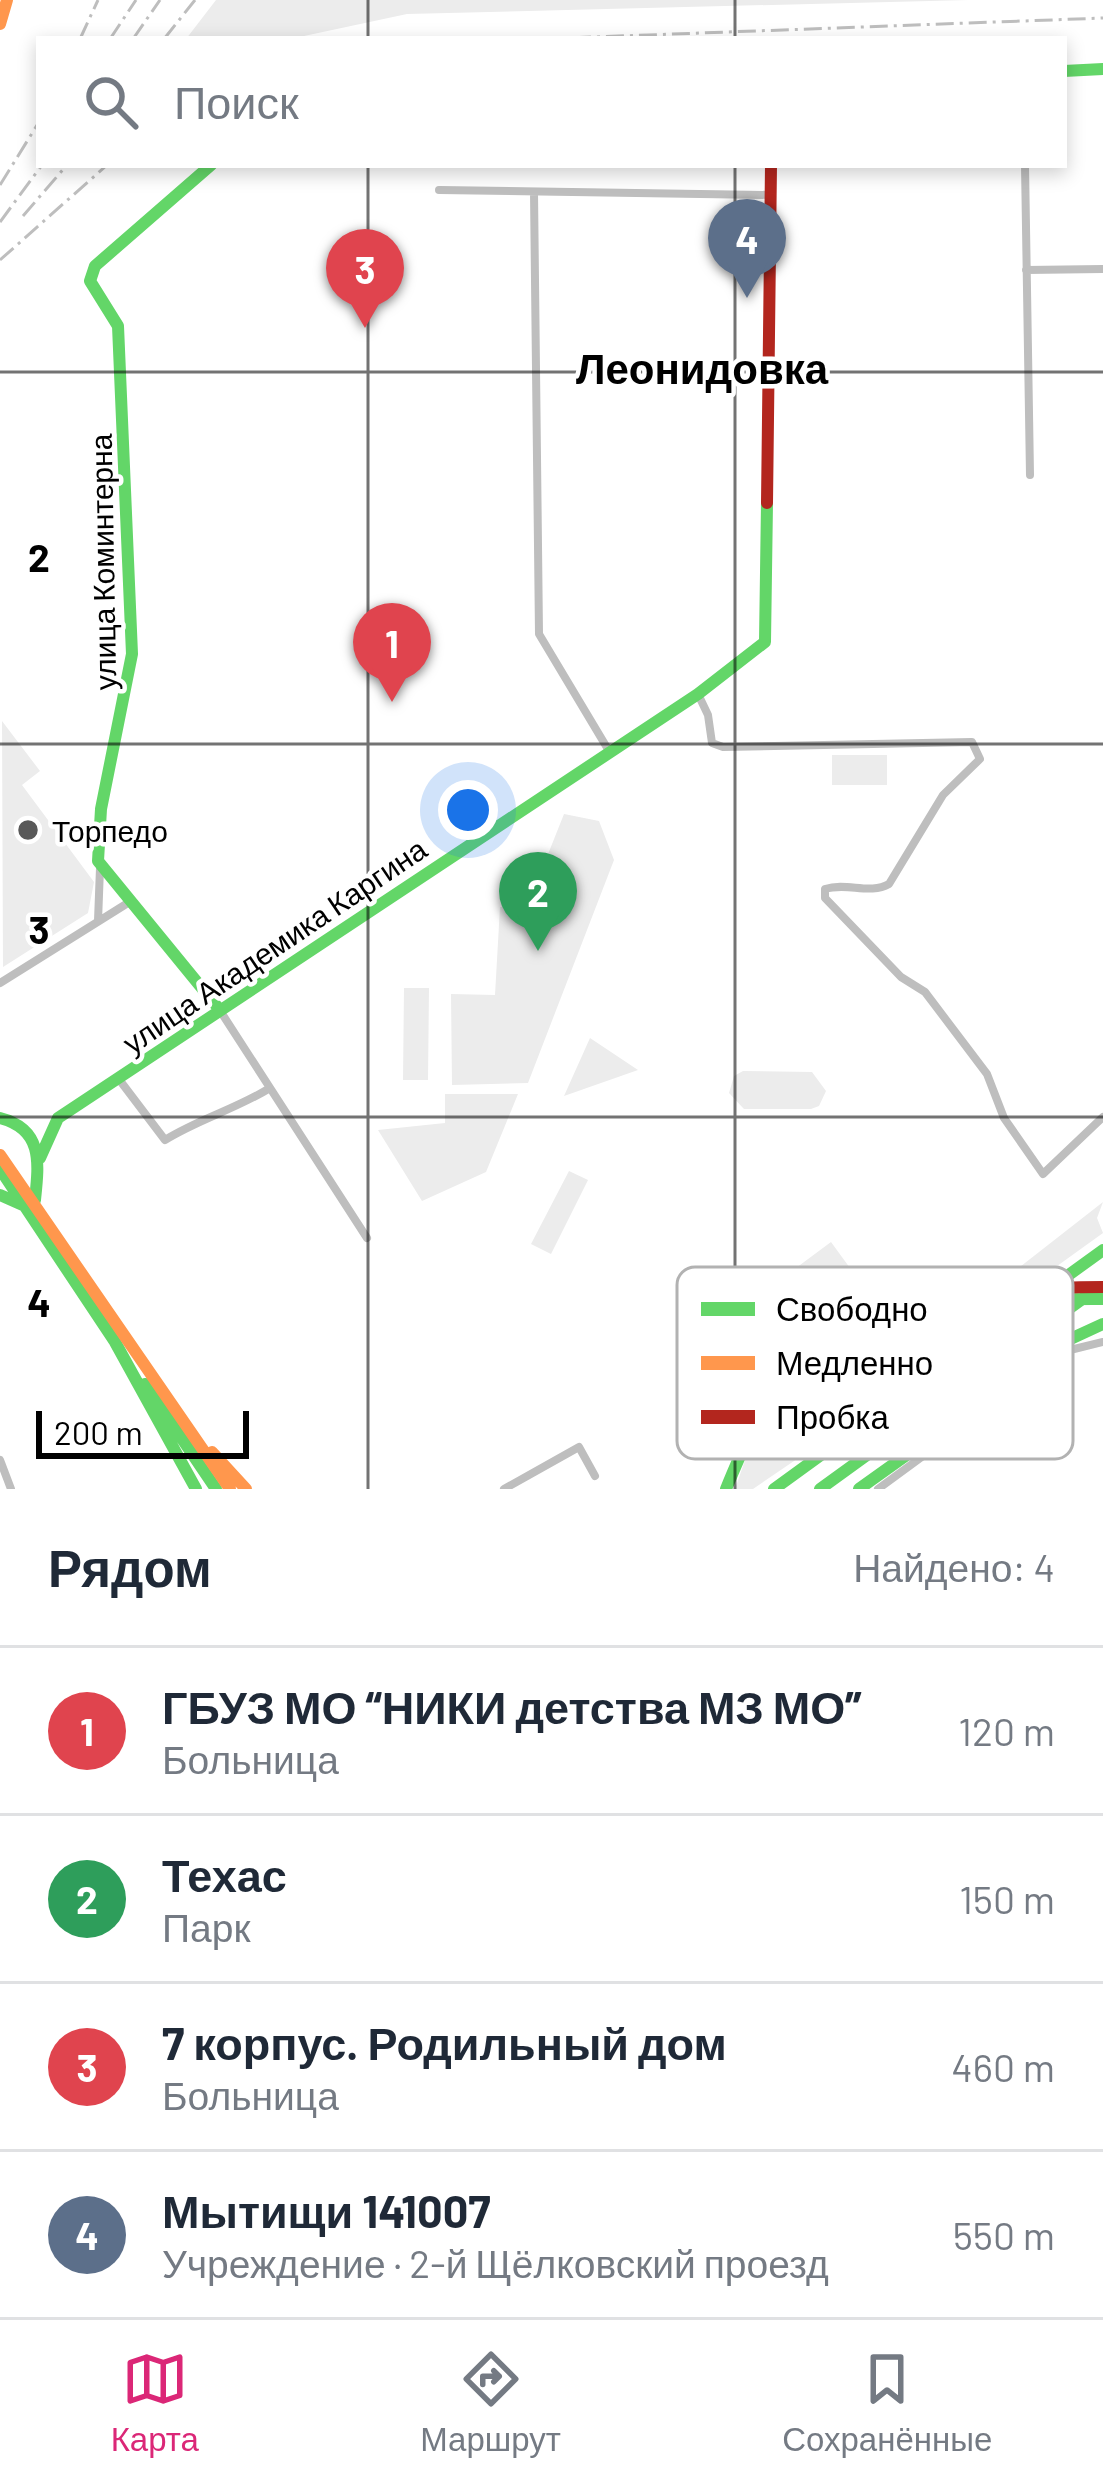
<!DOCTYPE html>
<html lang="ru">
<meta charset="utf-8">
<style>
:root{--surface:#fff;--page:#f6f6f7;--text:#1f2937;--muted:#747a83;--line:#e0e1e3;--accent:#db2777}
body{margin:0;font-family:Barlow,sans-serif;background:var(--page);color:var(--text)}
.scale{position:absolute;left:36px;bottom:30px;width:213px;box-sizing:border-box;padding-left:12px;border:6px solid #000;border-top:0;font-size:33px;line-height:42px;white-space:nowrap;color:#000;-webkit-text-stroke:9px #fff;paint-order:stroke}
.you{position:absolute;left:468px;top:810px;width:42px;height:42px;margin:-30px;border:9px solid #fff;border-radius:50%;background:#1a73e8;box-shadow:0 0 0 18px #1a73e833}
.badge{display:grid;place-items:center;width:78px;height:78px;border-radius:50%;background:var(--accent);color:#fff;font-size:39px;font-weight:700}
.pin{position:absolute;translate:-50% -99px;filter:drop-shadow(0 3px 6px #0008)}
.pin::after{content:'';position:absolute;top:63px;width:42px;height:36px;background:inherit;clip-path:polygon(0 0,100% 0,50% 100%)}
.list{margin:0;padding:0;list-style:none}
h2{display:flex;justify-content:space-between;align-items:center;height:156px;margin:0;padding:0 48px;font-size:51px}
h2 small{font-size:39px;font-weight:400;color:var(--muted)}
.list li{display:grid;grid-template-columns:78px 1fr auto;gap:36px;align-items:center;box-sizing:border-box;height:168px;padding:0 48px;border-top:3px solid var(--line)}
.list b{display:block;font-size:45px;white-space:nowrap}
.list p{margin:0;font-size:39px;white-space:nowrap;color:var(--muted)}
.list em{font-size:39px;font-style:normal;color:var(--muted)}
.icon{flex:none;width:66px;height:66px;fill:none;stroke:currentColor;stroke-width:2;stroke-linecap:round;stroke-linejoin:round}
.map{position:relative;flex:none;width:1103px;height:1489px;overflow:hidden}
.search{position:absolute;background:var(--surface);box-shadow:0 6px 18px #0003;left:36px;right:36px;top:36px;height:132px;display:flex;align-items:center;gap:30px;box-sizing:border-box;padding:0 42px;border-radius:0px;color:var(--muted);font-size:45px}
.sheet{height:828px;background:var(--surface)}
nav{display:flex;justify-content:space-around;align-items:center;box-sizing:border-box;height:168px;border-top:3px solid var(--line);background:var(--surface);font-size:33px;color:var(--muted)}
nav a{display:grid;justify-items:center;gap:6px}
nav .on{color:var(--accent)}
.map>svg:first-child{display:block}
.green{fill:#ececec}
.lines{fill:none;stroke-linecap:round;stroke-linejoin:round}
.street{stroke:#bebebe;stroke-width:8}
.fast{stroke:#63d668;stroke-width:12}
.slow{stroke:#ff974d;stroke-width:12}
.jam{stroke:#b3261e;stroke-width:12}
.rail{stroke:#bebebe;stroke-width:3;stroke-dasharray:18 6 3 6;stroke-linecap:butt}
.fast-bridge{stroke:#63d668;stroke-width:12}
.jam-bridge{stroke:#b3261e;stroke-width:12}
.grid{fill:none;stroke:#000;stroke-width:3;stroke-opacity:0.55}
.poi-dot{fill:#595959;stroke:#fff;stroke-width:4.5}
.labels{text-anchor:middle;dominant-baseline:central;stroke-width:9;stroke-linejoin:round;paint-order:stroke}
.street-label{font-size:30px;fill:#000;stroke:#fff}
.poi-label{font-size:30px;fill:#000;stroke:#fff;text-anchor:start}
.district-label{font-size:42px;font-weight:bold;fill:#000;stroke:#fff}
.key{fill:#fff;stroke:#b2b2b2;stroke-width:3}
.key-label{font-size:33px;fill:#000}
.grid-label{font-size:39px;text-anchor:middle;font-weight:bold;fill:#000;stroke:#fff;stroke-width:9;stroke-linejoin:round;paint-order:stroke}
</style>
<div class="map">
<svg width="1103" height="1489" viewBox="0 0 1103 1489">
<rect width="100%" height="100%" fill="#fff"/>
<!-- green -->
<path class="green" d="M216,0H969L407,14L290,39H186Z
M2,721L40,771L22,785L94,882L88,913L3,967Z
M832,755H887V785H832Z
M564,814L599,821L614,860L528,1083L452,1085L451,994L495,995L500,907H527Z
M404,988H429L428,1080H403Z
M590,1038L638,1070L564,1096Z
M743,1071L812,1072L826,1091L819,1106L811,1109H744L729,1093L734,1076Z
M445,1094H518L486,1172L422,1201L378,1130L445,1123Z
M569,1171L588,1180L551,1254L531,1244Z
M1103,1202L1097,1218L1103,1233L868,1402L848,1411L826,1404L820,1391L834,1363L859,1350L845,1322L777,1364L770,1361L732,1392L706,1344L767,1301L765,1291L831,1242L850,1268L895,1273L912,1295L895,1308L913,1332L884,1354L893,1366Z
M804,1366L810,1371V1405L826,1420L847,1425L753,1489H735L759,1420Z"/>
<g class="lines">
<!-- street -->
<path class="street" d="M1025,165L1030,475
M439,190L771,195
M534,192L539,634L609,751
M1026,270L1103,269
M698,694L708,715L712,743L723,747L972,742L980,759L943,795L889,884C870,895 847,882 825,889V898L901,977L925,992L987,1074L1004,1118L1043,1174L1103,1117
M98,921L100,868
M0,983L131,901
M219,1009L367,1238
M118,1078L165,1140C201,1118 234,1110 270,1088
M0,1460L11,1489
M504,1489L579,1447L595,1476
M878,1489L1066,1351L1103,1342"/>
<!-- fast -->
<path class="fast" d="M1064,71L1103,69
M211,165L95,266L90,281L118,326L132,654L101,809L98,861L219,1009
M0,1118C43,1129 39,1162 35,1200
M40,1158L58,1118L698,694L765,642L767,503
M0,1169L115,1342L196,1489
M0,1195L25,1206
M856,1343L818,1376L816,1404L843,1414L892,1396
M145,1384L216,1489
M726,1489C757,1413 777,1375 851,1333
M774,1489L1103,1250
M820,1489L1088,1295
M859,1489L1066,1341L1103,1324"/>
<!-- slow -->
<path class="slow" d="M0,24L7,0
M0,1155L230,1489
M212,1452L246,1489"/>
<!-- jam -->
<path class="jam" d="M767,503L771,165"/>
<!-- rail -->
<path class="rail" d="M80,39L98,0
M110,39L136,0
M133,39L160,0
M164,39L195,0
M540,39L1103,18
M0,185L39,122
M23,216L67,165
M0,222L42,165
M0,260L107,165"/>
<!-- fast-bridge -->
<path class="fast-bridge" d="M856,1343C938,1308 1014,1298 1103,1299"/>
<!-- jam-bridge -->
<path class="jam-bridge" d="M851,1333C934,1297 1013,1287 1103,1287"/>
</g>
<!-- grid -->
<path class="grid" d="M368,0V39M735,0V39M368,165V1489M735,165V1489M0,372H1103M0,744H1103M0,1117H1103"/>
<!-- markers -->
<circle class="poi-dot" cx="28" cy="830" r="12"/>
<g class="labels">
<!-- street labels -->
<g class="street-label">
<text transform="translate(102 562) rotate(-91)">улица Коминтерна</text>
<text transform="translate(274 945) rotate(-34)">улица Академика Каргина</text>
</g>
<!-- poi labels -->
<g class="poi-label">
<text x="52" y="830">Торпедо</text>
</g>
<!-- district labels -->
<g class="district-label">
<text x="702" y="367">Леонидовка</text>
</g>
</g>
<!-- legend -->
<rect x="677" y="1267" width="396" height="192" rx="18" class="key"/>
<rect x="701" y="1302" width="54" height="14" fill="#63d668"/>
<rect x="701" y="1356" width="54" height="14" fill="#ff974d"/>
<rect x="701" y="1410" width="54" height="14" fill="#b3261e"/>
<g class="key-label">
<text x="776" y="1321">Свободно</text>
<text x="776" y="1375">Медленно</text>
<text x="776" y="1429">Пробка</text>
</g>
<g class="grid-label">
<text x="39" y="572">2</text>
<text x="39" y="944">3</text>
<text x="39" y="1317">4</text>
</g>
</svg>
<div class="scale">200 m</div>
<div class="you"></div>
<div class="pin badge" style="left:392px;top:702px;background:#e0444e">1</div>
<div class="pin badge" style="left:538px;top:951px;background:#2e9e5b">2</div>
<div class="pin badge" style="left:365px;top:328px;background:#e0444e">3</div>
<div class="pin badge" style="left:747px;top:298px;background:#5c6f8a">4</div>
<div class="search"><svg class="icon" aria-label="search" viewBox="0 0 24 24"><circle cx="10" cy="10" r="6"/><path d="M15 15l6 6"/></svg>Поиск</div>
</div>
<section class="sheet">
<h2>Рядом<small>Найдено: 4</small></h2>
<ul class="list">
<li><span class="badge" style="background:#e0444e">1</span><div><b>ГБУЗ МО “НИКИ детства МЗ МО”</b><p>Больница</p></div><em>120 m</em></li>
<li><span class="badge" style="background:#2e9e5b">2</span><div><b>Техас</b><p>Парк</p></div><em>150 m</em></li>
<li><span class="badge" style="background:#e0444e">3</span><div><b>7 корпус. Родильный дом</b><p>Больница</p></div><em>460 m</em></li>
<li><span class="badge" style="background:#5c6f8a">4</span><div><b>Мытищи 141007</b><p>Учреждение · 2-й Щёлковский проезд</p></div><em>550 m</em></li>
</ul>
</section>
<nav>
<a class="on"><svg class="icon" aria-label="map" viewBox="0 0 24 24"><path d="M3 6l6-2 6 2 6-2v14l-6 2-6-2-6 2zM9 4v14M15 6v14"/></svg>Карта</a>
<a><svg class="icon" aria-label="directions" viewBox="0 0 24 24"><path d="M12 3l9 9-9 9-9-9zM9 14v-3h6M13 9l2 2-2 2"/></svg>Маршрут</a>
<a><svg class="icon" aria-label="saved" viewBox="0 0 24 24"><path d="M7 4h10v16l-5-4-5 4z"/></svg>Сохранённые</a>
</nav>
